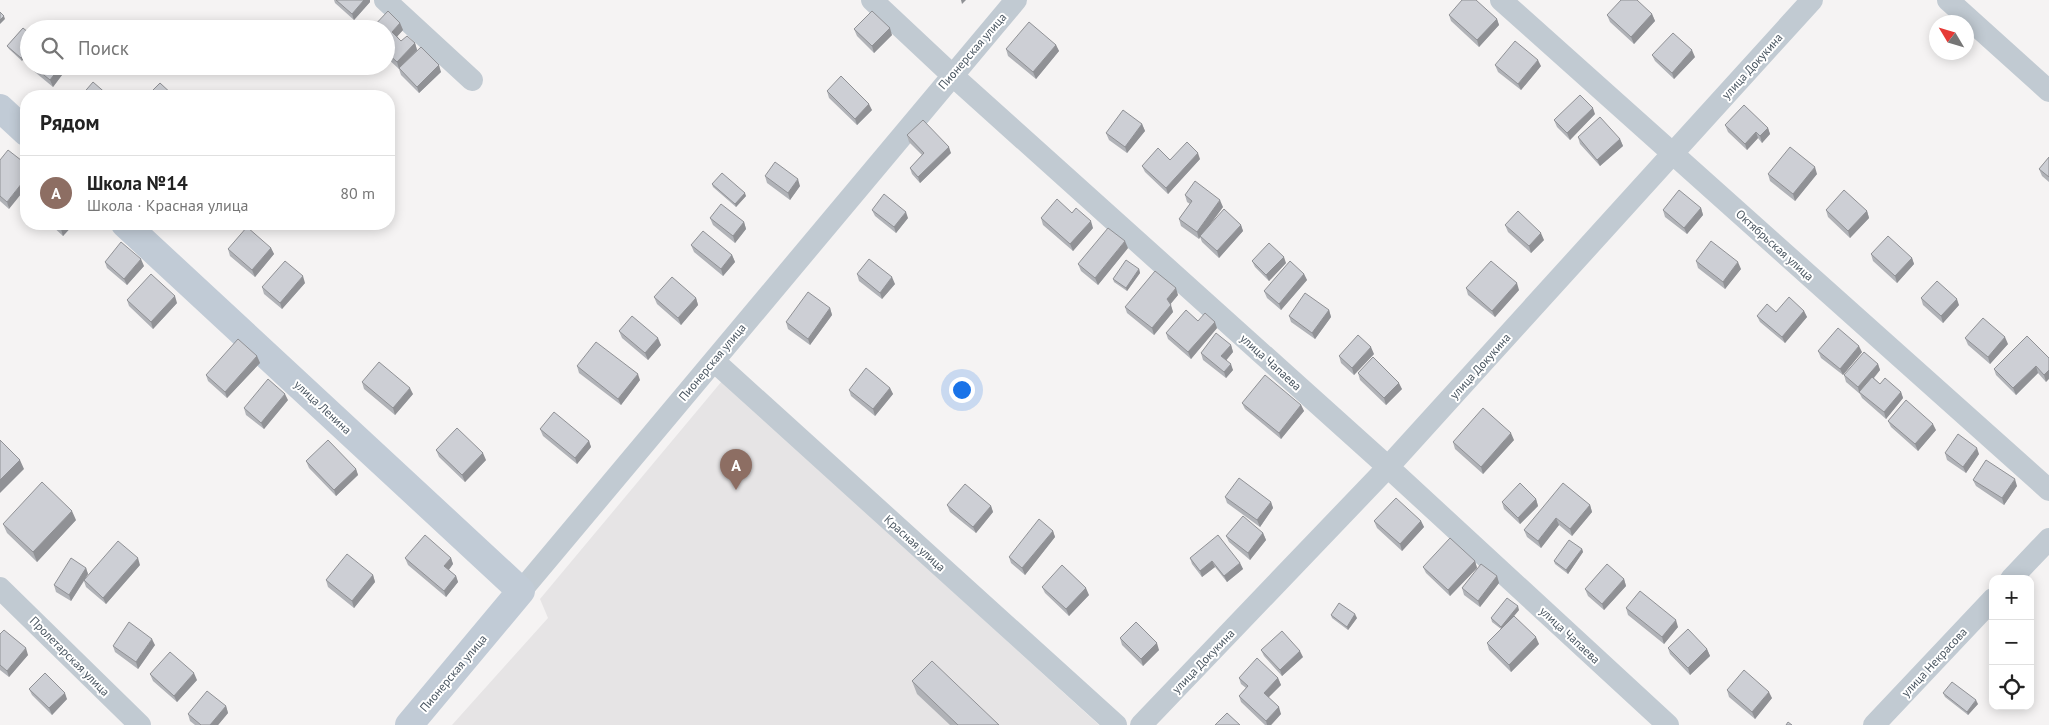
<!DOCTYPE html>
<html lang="ru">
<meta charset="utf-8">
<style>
:root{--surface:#fff;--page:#f6f6f6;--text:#222;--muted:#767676;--line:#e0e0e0;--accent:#7c3aed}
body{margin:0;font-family:"PT Sans",sans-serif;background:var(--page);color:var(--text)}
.controls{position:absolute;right:15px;bottom:15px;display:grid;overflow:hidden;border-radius:10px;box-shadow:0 2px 12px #0003}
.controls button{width:45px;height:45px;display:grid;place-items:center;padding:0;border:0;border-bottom:1px solid var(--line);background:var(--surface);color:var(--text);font:25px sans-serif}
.compass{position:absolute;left:1929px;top:15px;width:45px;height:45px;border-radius:50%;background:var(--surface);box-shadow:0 2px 12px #0003;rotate:308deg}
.you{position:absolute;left:961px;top:389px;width:18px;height:18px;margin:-12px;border:4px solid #fff;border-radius:50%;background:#1a73e8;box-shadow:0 0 0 8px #1a73e833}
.badge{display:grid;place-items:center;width:32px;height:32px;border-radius:50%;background:var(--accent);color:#fff;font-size:16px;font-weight:700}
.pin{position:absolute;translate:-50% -41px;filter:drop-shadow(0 1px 2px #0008)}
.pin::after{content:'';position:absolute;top:26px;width:18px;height:15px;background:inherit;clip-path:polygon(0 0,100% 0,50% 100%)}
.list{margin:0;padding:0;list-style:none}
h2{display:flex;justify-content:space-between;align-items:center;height:65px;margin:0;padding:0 20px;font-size:21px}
h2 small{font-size:16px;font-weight:400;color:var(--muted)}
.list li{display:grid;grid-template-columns:32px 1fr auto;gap:15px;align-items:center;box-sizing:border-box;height:75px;padding:0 20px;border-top:1px solid var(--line)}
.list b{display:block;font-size:19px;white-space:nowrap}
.list p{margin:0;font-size:16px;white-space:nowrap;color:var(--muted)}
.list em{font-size:16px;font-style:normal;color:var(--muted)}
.icon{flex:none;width:28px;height:28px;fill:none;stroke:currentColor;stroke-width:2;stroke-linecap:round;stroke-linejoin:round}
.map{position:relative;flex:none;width:2049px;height:725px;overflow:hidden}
.search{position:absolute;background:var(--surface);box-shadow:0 2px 12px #0003;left:20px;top:20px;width:375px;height:55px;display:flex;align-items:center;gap:12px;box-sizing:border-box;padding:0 18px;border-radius:28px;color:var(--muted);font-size:19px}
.panel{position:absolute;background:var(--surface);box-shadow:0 2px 12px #0003;left:20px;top:90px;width:375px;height:140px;border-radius:20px}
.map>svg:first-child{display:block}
.education{fill:#e6e4e5}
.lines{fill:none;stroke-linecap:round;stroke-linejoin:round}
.street{stroke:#c1cad2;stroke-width:22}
.secondary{stroke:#c1cbd6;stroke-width:28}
.wall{fill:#b0b2b7}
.shaded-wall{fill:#909195}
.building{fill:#cdcfd5;stroke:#909195}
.labels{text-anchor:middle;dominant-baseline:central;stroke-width:4;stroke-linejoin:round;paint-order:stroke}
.street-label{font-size:12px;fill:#4a5661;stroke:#fff}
</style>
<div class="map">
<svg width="2049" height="725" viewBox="0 0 2049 725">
<rect width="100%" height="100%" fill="#f5f3f3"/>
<!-- education -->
<path class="education" d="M722,381L1099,725H452L548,618L540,599Z"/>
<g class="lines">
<!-- street -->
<path class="street" d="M385,0L472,80
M872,0L952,75L1388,467L1668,725
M1501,0L2049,490
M1948,0L2049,91
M714,361L1116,725
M2011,579L2049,539
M0,588L140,725
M521,591L1016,0
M1141,725L1388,467L1812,0
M1874,725L1993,599"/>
<!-- secondary -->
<path class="secondary" d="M0,108L26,132
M125,224L521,591L409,725"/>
</g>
<!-- wall -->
<path class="wall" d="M334,0H370V2L354,20L335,3Z
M1652,14L1655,21L1634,44L1610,22L1607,15Z
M1449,15L1497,19L1499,25L1479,47L1451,21Z
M400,23L403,30L397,36L401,41L415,43L417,50L441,72L419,93L401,75L399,69L386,57V29Z
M23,28L22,61L9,49L7,46Z
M854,29L892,35L874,53L857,36Z
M1056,45L1059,51L1036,79L1008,56L1006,49Z
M1652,55L1695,57L1674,79L1655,61Z
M1495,65L1541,66L1521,90L1498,72Z
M29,66H68V67L53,87L30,68Z
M827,91L872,110L857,125L829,98Z
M1595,114L1570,140L1557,127L1554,120Z
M1142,124L1145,131L1127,153L1109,140L1106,133Z
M1725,125L1768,128L1770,134L1762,143L1758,138L1747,150L1728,132Z
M907,135L951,153L920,183L912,174L910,168L922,155L909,142Z
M1578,137L1620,139L1623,146L1600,166L1580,144Z
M2049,157V182L2042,176L2039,169Z
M1200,159L1168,194L1145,172L1142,166L1170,160Z
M0,160L9,209L0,201Z
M1768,174H1817L1795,201L1770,181Z
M765,176L800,186L790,200L767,183Z
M712,184L746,196L736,207L713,187Z
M1185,195L1223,207L1210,224L1241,225L1243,231L1219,258L1202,242L1200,237L1199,239L1181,226L1179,219L1190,204L1187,202Z
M1701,208L1703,215L1687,234L1665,217L1663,210Z
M872,210L908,218L896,233L875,216Z
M1826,210L1867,211L1869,218L1850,238L1828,217Z
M710,218L744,222L746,229L735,243L713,225Z
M1041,218L1093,228L1073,251L1043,225Z
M50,224H74L63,236Z
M197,224H207L202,229Z
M1505,225L1544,240L1531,253L1508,232Z
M691,245L732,255L735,262L723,276L694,252Z
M271,248L274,254L255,277L230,256L228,249Z
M1128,248L1098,285L1081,271L1078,264Z
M1871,254L1912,258L1914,264L1897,283L1873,261Z
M1252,261L1286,263L1269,281L1255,267Z
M1696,261L1741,269L1725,289L1698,268Z
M105,262L144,266L127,285L107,268Z
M1139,269L1140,273L1127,291L1114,282L1113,279Z
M857,274L895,284L882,299L859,281Z
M1304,274L1307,280L1281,310L1267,298L1264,291Z
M305,283L282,309L264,294L262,287Z
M1466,288L1519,290L1495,317L1468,295Z
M1178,295L1170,304L1173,312L1154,335L1127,313L1125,307Z
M654,297L696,298L698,305L681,325L657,304Z
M1921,298L1959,305L1943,323L1923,305Z
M127,300L177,303L153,329L129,306Z
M830,308L832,315L810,345L788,329L786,322Z
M1329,310L1331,317L1315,339L1291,322L1289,316Z
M1804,311L1807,317L1785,343L1760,322L1757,316L1776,312Z
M1198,321L1217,328L1191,359L1168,339L1166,333Z
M619,331L661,345L648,360L622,338Z
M1965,338L2008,344L1990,364L1968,345Z
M1231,345L1233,352L1226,360L1233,370L1226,378L1203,360L1201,353Z
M1818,351L1862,352L1843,375L1821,358Z
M1374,354L1354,375L1341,363L1339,356Z
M257,356L260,363L227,398L208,381L206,375Z
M2049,358L2046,382L2038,373L2016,395L1996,375L1994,369Z
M1878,364L1880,370L1874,378L1880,384L1901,392L1903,398L1886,419L1862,398L1860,394L1846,382L1844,375Z
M577,366L640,380L621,405L579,373Z
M1358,373L1402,389L1386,405L1360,380Z
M362,382L413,394L395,415L364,389Z
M890,388L893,394L875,416L851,396L849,390Z
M288,400L264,429L246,415L244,408Z
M1242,403L1301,405L1304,411L1281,439L1245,409Z
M1888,421L1936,430L1918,451L1891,427Z
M540,429L589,441L591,447L577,464L543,436Z
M1514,440L1483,474L1455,449L1453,442Z
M436,450L486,460L465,482L439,457Z
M1945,453L1979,454L1966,473L1947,460Z
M306,461L356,469L358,475L336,496L309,468Z
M1973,480L2017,486L2004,505L1976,486Z
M1225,497L1271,502L1273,508L1260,527L1227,503Z
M1536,499L1538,506L1520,524L1504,509L1502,502Z
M947,505L991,506L993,512L976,533L950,512Z
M1590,505L1592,512L1572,536L1559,525L1541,548L1527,537L1524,530Z
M76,520L37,562L7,533L3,524Z
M1374,521H1421L1424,527L1402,551L1377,528Z
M1053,531L1055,537L1025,575L1011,563L1009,557Z
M1263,533L1266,540L1250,560L1229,542L1226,536Z
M1582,549L1583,552L1568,574L1555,564L1554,561Z
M405,558H451L453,564L449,570L456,576L458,582L446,597L408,565Z
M1190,558L1240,563L1243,569L1227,582L1215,567L1202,577L1192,564Z
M1475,561L1477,568L1450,596L1426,573L1423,567Z
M140,565L106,604L86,587L84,581L71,601L56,592L54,585L86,568L88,574L86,577Z
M373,575L375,582L354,608L328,587L326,580Z
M1497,576L1499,583L1480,607L1464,595L1462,588Z
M1624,579L1626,586L1604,610L1588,596L1585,589Z
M1042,587L1089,595L1069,616L1045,593Z
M1626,608L1678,627L1664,644L1628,615Z
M1519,610L1514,616L1539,644L1511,672L1489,650L1487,643L1501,629L1492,622L1491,618Z
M1331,615L1357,618L1348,630L1332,618Z
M0,634L28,655L9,677L0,670Z
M1120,638L1159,650L1143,666L1122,645Z
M155,645L138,669L115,652L113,646Z
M1668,648L1707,649L1710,656L1690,675L1670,654Z
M1261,650L1303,657L1282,676L1264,656Z
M150,674L197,680L177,702L153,681Z
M1239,678H1278L1281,685L1268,697L1281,714L1271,725H1265L1241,702L1239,696L1246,688L1241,684Z
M912,681L999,725H950L917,694Z
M29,689L67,699L52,715L32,695Z
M1727,690L1772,698L1755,719L1729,697Z
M1943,693L1978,704L1968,715L1945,697Z
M226,706L228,713L218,725H195L190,721L188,714Z"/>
<!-- shaded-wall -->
<path class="shaded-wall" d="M364,0H370V2L354,20L352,14Z
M961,0H966L962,4Z
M1652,14L1655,21L1634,44L1631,37Z
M4,16L5,19L0,24V20Z
M1497,19L1499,25L1479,47L1477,40Z
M400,23L403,30L395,39L392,32Z
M890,28L892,35L874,53L872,46Z
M415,43L417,50L399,69L397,62Z
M1056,45L1059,51L1036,79L1033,72Z
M29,49V53L22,61L21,58Z
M1692,50L1695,57L1674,79L1672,73Z
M1538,60L1541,66L1521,90L1518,84Z
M439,65L441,72L419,93L417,87Z
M61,66H68V67L53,87L50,80Z
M869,104L872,110L857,125L855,119Z
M1593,108L1595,114L1570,140L1567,133Z
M1142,124L1145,131L1127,153L1125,147Z
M1768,128L1770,134L1762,143L1760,136Z
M1756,132L1758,138L1747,150L1745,144Z
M1620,139L1623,146L1600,166L1597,160Z
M949,147L951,153L920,183L918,177Z
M1198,153L1200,159L1168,194L1166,188Z
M1815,167L1817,174L1795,201L1793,194Z
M26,178V188L9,209L7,202Z
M798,179L800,186L790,200L788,193Z
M745,193L746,196L736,207L735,204Z
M1220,200L1223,207L1201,237L1200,236V237L1199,239L1197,232Z
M1701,208L1703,215L1687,234L1684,228Z
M1867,211L1869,218L1850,238L1848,231Z
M906,212L908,218L896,233L894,227Z
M1091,221L1093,228L1073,251L1070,244Z
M744,222L746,229L735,243L733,236Z
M66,224H74L63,236L61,229Z
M201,224H207L202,229Z
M1241,225L1243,231L1219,258L1217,251Z
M1541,233L1544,240L1531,253L1529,246Z
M1125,241L1128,248L1098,285L1095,278Z
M271,248L274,254L255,277L252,270Z
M732,255L735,262L723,276L721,269Z
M1284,257L1286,263L1269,281L1266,275Z
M1912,258L1914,264L1897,283L1895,276Z
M141,259L144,266L127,285L124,279Z
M1738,262L1741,269L1725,289L1723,282Z
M1139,269L1140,273L1127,291L1126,288Z
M1304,274L1307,280L1281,310L1279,304Z
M303,276L305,283L282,309L280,303Z
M892,277L895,284L882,299L880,293Z
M1517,283L1519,290L1495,317L1492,311Z
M1176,288L1178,295L1169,306L1167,299Z
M175,296L177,303L153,329L151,322Z
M696,298L698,305L681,325L678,318Z
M1957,299L1959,305L1943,323L1941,316Z
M1171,305L1173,312L1154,335L1152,328Z
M830,308L832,315L810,345L808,339Z
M1329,310L1331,317L1315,339L1312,333Z
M1804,311L1807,317L1785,343L1782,337Z
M1215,322L1217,328L1191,359L1188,352Z
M2005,337L2008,344L1990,364L1988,357Z
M658,338L661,345L648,360L645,353Z
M1231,345L1233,352L1224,363L1221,356Z
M1859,346L1862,352L1843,375L1840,369Z
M1371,347L1374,354L1354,375L1352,368Z
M257,356L260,363L227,398L225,392Z
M1231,364L1233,370L1226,378L1224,372Z
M1878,364L1880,370L1861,393L1859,392L1858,387Z
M2036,366L2038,373L2016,395L2013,388Z
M2049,370V379L2046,382L2044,375Z
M638,374L640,380L621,405L618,399Z
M1399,383L1402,389L1386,405L1384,398Z
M410,388L413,394L395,415L393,408Z
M890,388L893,394L875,416L873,409Z
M1901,392L1903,398L1886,419L1884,412Z
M285,394L288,400L264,429L261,423Z
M1301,405L1304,411L1281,439L1279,433Z
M1933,424L1936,430L1918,451L1915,444Z
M1511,433L1514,440L1483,474L1481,467Z
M589,441L591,447L577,464L575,458Z
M1977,448L1979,454L1966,473L1963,467Z
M483,453L486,460L465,482L462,475Z
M20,460L24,469L0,493V480Z
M356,469L358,475L336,496L334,490Z
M2015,479L2017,486L2004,505L2002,498Z
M1536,499L1538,506L1520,524L1518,518Z
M1271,502L1273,508L1260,527L1257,520Z
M1590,505L1592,512L1572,536L1570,529Z
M991,506L993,512L976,533L973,527Z
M72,511L76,520L37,562L33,552Z
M1556,518L1559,525L1541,548L1538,541Z
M1421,521L1424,527L1402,551L1400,544Z
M1053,531L1055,537L1025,575L1022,568Z
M1263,533L1266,540L1250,560L1248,553Z
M1582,549L1583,552L1568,574L1566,570Z
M138,558L140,565L106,604L103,598Z
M451,558L453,564L447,572L444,566Z
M1212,561L1215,567L1202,577L1200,571Z
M1475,561L1477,568L1450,596L1448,590Z
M1240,563L1243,569L1227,582L1224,576Z
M86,568L88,574L71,601L69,595Z
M373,575L375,582L354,608L352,601Z
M456,576L458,582L446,597L444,591Z
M1497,576L1499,583L1480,607L1478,601Z
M1624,579L1626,586L1604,610L1602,604Z
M1086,588L1089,595L1069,616L1066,609Z
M1518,606L1519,610L1502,630L1501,627Z
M1355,614L1357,618L1348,630L1347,627Z
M1676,620L1678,627L1664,644L1662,637Z
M1536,637L1539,644L1511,672L1509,665Z
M152,639L155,645L138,669L136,662Z
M1157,643L1159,650L1143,666L1141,659Z
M26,648L28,655L9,677L7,671Z
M1707,649L1710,656L1690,675L1688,668Z
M1300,651L1303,657L1282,676L1280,670Z
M194,673L197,680L177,702L174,696Z
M1278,678L1281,685L1266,700L1264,693Z
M1769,692L1772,698L1755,719L1752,712Z
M65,693L67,699L52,715L49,708Z
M1976,700L1978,704L1968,715L1967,712Z
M226,706L228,713L218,725H210Z
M1279,707L1281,714L1271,725H1267L1266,721Z"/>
<!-- building -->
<path class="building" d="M336,0H364L352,14Z
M1462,0H1476L1497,19L1477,40L1449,15Z
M1621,0H1637L1652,14L1631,37L1607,15Z
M388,11L400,23L392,32L401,41L407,36L415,43L397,62L386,52V29H371Z
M872,11L890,28L872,46L854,29Z
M0,12L4,16L0,20Z
M1029,22L1056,45L1033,72L1006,49Z
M23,28L29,33V49L21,58L7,46Z
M1673,33L1692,50L1672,73L1652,55Z
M1515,41L1538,60L1518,84L1495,65Z
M421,47L439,65L417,87L399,68Z
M33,66H61L50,80Z
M841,76L869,104L855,119L827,91Z
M93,82L109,96H81Z
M160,83L174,96H147Z
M1580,95L1593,108L1567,133L1554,120Z
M1744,105L1768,128L1760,136L1756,132L1745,144L1725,125Z
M1123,110L1142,124L1125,147L1106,133Z
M1600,117L1620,139L1597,160L1578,137Z
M923,120L949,147L918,177L910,168L924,153L907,135Z
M1187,142L1198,153L1166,188L1142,166L1158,148L1170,160Z
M1790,147L1815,167L1793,194L1768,174Z
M8,150L26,164V178L7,202L0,196V160Z
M2049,157V177L2039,169Z
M775,162L798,179L788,193L765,176Z
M722,173L745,193L735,204L712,184Z
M1195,181L1220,200L1197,232L1179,219L1192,201L1185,195Z
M1679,190L1701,208L1684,228L1663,210Z
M1844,190L1867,211L1848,231L1826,210Z
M884,194L906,212L894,227L872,210Z
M1057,199L1072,213L1076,208L1091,221L1070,244L1041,218Z
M721,204L744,222L733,236L710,218Z
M1224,209L1241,225L1217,251L1200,236Z
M1518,211L1541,233L1529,246L1505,225Z
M55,224H66L61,229Z
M247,227L271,248L252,270L228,249Z
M1108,228L1125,241L1095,278L1078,264Z
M703,231L732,255L721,269L691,245Z
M1888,236L1912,258L1895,276L1871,254Z
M1711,241L1738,262L1723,282L1696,261Z
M121,242L141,259L124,279L105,262Z
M1269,243L1284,257L1266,275L1252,261Z
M869,259L892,277L880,293L857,274Z
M1126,260L1139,269L1126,288L1113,279Z
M285,261L303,276L280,303L262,287Z
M1290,261L1304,274L1279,304L1264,291Z
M1491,261L1517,283L1492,311L1466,288Z
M1155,271L1176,288L1167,299L1171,305L1152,328L1125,307Z
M151,274L175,296L151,322L127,300Z
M672,277L696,298L678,318L654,297Z
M1937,281L1957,299L1941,316L1921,298Z
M808,292L830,308L808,339L786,322Z
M1305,293L1329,310L1312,333L1289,316Z
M1789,297L1804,311L1782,337L1757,316L1767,304L1776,312Z
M1186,310L1198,321L1205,313L1215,322L1188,352L1166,333Z
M632,316L658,338L645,353L619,331Z
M1983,318L2005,337L1988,357L1965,338Z
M1838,328L1859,346L1840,369L1818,351Z
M1216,333L1231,345L1221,356L1231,364L1224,372L1201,353Z
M1358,335L1371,347L1352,368L1339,356Z
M2027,336L2049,358V370L2044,375L2036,366L2013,388L1994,369Z
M238,339L257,356L225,392L206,375Z
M596,342L638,374L618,399L577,366Z
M1864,352L1878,364L1858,387L1844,375Z
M1373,357L1399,383L1384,398L1358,373Z
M379,362L410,388L393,408L362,382Z
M866,368L890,388L873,409L849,390Z
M1265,375L1301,405L1279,433L1242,403Z
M1872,377L1880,384L1885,378L1901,392L1884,412L1859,392Z
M268,379L285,394L261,423L244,408Z
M1906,400L1933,424L1915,444L1888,421Z
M1483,408L1511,433L1481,467L1453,442Z
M554,412L589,441L575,458L540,429Z
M457,428L483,453L462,475L436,450Z
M1958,434L1977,448L1963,467L1945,453Z
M0,440L20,460L0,480Z
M328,440L356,469L334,490L306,461Z
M1986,460L2015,479L2002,498L1973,480Z
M1239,478L1271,502L1257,520L1225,497Z
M42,482L72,511L33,552L3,524Z
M1520,483L1536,499L1518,518L1502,502Z
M1563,483L1590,505L1570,529L1556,518L1538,541L1524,530Z
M965,484L991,506L973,527L947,505Z
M1396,498L1421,521L1400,544L1374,521Z
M1243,516L1263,533L1248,553L1226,536Z
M1039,519L1053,531L1022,568L1009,557Z
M425,535L451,558L444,566L456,576L444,591L405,558Z
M1218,535L1240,563L1224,576L1212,561L1200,571L1190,558Z
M1450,538L1475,561L1448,590L1423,567Z
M1569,540L1582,549L1566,570L1554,561Z
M118,541L138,558L103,598L84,580Z
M347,554L373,575L352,601L326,580Z
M71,558L86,568L69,595L54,585Z
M1481,564L1497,576L1478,601L1462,588Z
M1607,564L1624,579L1602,604L1585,589Z
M1062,565L1086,588L1066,609L1042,587Z
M1640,591L1676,620L1662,637L1626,608Z
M1507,598L1518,606L1501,627L1491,618Z
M1339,603L1355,614L1347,627L1331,615Z
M1514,616L1536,637L1509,665L1487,643Z
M129,622L152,639L136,662L113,646Z
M1136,622L1157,643L1141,659L1120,638Z
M1688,629L1707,649L1688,668L1668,648Z
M4,630L26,648L7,671L0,665V634Z
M1282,631L1300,651L1280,670L1261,650Z
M170,652L194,673L174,696L150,674Z
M1257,658L1278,678L1264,693L1279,707L1266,721L1239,696L1248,686L1239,678Z
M932,661L999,725H958L912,681Z
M1744,670L1769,692L1752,712L1727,690Z
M45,673L65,693L49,708L29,689Z
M1952,682L1976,700L1967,712L1943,693Z
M207,691L226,706L210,725H201L188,714Z
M1227,713L1240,725H1215Z
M1788,722L1792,725H1786Z"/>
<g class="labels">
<!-- street labels -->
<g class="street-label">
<text transform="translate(972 51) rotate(-49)">Пионерская улица</text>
<text transform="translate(1752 66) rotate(-48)">улица Докукина</text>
<text transform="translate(1775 245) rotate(42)">Октябрьская улица</text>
<text transform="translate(712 362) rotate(-50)">Пионерская улица</text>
<text transform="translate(1271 362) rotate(42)">улица Чапаева</text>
<text transform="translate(1480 366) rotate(-48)">улица Докукина</text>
<text transform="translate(323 407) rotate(43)">улица Ленина</text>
<text transform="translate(915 543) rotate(42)">Красная улица</text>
<text transform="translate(1570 635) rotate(43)">улица Чапаева</text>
<text transform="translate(70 656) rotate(45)">Пролетарская улица</text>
<text transform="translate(1203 661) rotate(-46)">улица Докукина</text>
<text transform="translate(1934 662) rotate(-47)">улица Некрасова</text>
<text transform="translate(453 673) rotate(-50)">Пионерская улица</text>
</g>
</g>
</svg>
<div class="controls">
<button>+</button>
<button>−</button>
<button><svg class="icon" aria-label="locate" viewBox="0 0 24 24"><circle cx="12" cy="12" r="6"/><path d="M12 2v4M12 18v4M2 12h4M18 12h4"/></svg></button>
</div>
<svg class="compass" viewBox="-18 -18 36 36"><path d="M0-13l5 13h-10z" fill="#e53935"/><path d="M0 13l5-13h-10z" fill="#767676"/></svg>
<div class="you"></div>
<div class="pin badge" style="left:736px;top:490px;background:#8d6e63">A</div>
<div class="search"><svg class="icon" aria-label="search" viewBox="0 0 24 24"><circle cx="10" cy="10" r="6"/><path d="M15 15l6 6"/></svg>Поиск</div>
<section class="panel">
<h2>Рядом<small></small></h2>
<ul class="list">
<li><span class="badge" style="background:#8d6e63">A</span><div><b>Школа №14</b><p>Школа · Красная улица</p></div><em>80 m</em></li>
</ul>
</section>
</div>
